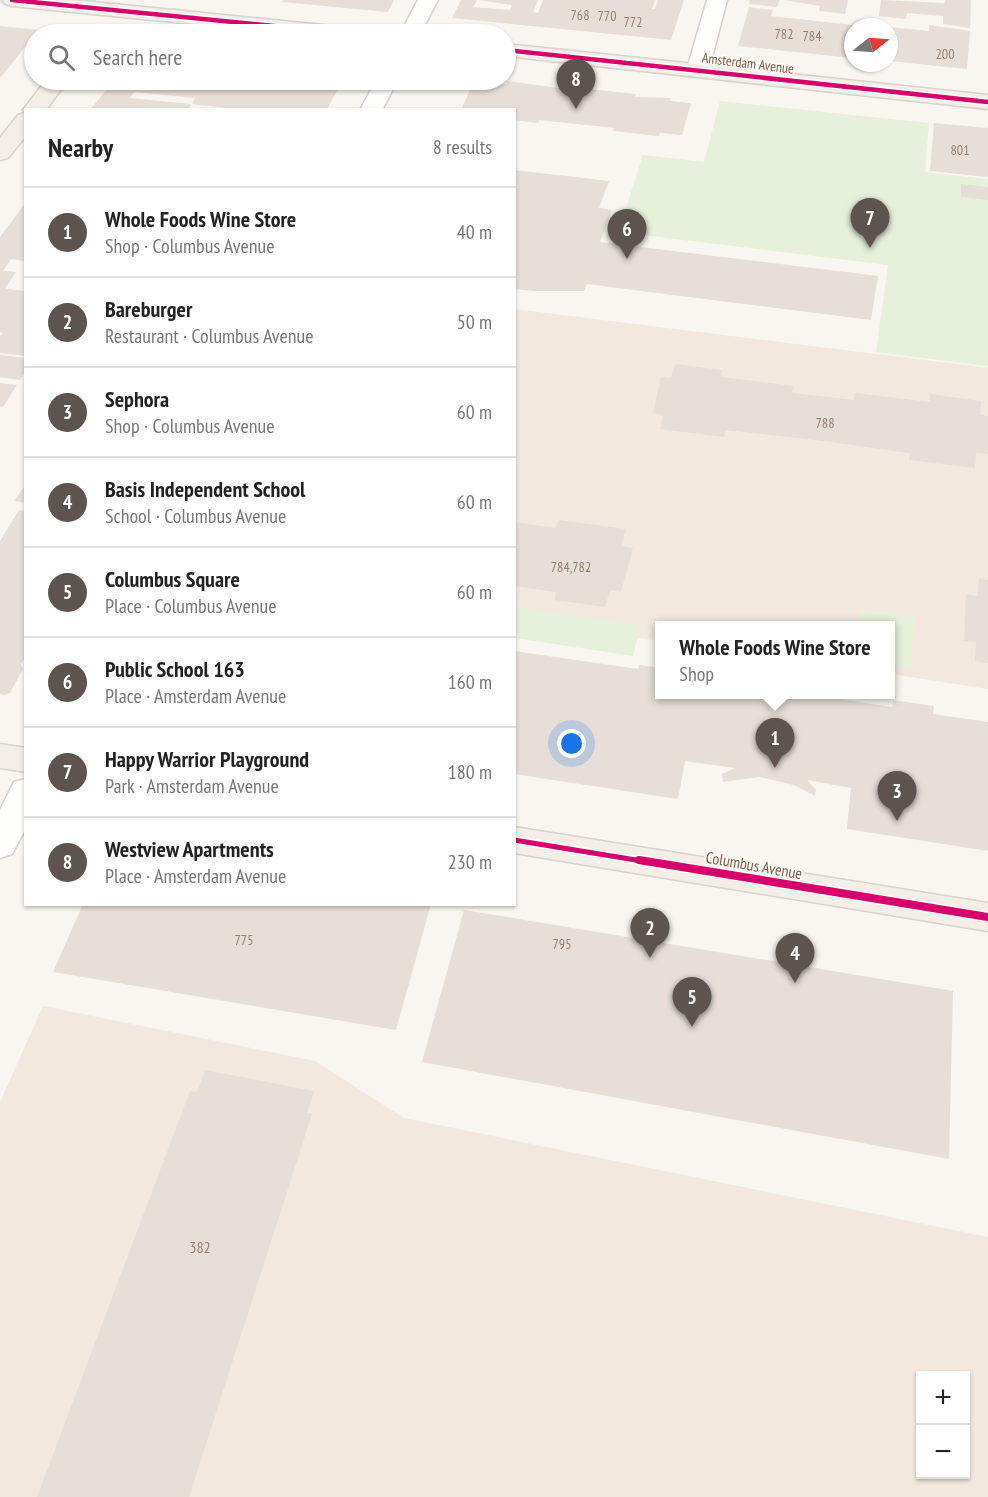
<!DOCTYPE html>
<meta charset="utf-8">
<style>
:root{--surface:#fff;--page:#f6f6f6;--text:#222;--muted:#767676;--line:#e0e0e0;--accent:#5d544f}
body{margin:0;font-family:"PT Sans Narrow",sans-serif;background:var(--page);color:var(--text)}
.controls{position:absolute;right:18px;bottom:18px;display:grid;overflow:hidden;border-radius:0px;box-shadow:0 2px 4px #0004}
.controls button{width:54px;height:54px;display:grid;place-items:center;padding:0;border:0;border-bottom:2px solid var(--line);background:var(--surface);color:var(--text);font:30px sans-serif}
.compass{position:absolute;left:844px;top:18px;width:54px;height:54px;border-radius:50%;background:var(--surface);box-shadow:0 2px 4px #0004;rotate:73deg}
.you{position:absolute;left:572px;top:744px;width:21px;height:21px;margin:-15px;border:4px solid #fff;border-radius:50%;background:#1a73e8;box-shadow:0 0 0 9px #1a73e833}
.badge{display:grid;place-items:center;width:39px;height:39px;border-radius:50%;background:var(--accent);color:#fff;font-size:20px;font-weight:700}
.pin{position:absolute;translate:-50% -50px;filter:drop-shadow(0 2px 3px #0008)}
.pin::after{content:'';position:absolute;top:32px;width:21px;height:18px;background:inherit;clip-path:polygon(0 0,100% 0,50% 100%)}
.popup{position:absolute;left:655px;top:621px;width:240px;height:78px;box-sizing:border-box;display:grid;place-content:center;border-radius:0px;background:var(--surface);filter:drop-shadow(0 2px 4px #0005);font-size:20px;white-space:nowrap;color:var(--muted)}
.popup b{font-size:22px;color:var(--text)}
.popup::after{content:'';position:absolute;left:50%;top:100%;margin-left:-12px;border:12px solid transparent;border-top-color:var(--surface)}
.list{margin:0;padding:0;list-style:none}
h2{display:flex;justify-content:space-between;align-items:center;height:78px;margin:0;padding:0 24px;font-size:26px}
h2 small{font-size:20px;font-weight:400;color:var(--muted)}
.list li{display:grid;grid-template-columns:39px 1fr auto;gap:18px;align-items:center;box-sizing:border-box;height:90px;padding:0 24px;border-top:2px solid var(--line)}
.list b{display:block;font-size:22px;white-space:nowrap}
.list p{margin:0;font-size:20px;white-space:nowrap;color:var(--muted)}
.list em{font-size:20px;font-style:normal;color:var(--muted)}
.icon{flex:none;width:33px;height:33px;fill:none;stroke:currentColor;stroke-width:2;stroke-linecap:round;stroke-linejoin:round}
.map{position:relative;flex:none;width:988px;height:1497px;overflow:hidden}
.search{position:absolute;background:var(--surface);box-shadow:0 2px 4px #0004;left:24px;top:24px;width:492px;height:66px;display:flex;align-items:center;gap:15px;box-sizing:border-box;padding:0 21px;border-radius:33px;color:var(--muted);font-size:22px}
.panel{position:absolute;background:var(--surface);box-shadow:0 2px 4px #0004;left:24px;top:108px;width:492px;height:798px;border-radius:0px}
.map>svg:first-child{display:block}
.residential{fill:#f2e8de;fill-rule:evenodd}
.green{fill:#e7f0db}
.building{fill:#e6ded7}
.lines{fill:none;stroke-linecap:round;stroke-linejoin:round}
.minor-casing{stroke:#d7d1cb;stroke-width:3}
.major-casing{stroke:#dad1cc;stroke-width:3}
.minor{fill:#fefefd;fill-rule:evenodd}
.major{fill:#f3eee8;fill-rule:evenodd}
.cycleway-far2-casing{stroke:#fffaf3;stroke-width:8}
.cycleway-far1-casing{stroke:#fffaf3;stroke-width:9}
.cycleway-casing{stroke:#fffaf3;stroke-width:11}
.cycleway-far2{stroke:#d6006c;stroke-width:4.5}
.cycleway-far1{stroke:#d6006c;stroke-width:5}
.cycleway{stroke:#d6006c;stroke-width:8}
.labels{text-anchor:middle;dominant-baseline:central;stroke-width:4.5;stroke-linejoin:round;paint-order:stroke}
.number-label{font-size:14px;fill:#977e72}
.far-street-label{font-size:14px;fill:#7a5c4d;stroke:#fffaf3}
.street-label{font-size:16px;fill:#7a5c4d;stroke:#fffaf3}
.near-number-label{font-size:16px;fill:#977e72}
</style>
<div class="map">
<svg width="988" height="1497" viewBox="0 0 988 1497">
<rect width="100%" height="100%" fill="#f9f5f0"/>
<!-- residential -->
<path class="residential" d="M514,309L988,368V689L891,674L890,626H660L659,641L515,619Z
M43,1006L315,1061L404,1118L988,1237V1497H0V1102ZM920,1376H966V1474H920Z"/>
<!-- green -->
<path class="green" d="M720,101L929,123L925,172L988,179V366L876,352L888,265L618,232L643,155L704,162Z
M515,607L640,625L633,656L515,638Z
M860,609L915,617L911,668L891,665L890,626L859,625Z"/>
<!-- building -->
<path class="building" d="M284,0H394L388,12L282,2Z
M461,0H477L473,7L510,10L512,5L478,0H538L533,12L538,13L543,0H655L652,9H655L658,0H684L671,40L452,18Z
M750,0H780L777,7L749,4Z
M784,0H848L845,14L819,11L820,6Z
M881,0L945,3V0H971L970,28L943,24V16L907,13L906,19L879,16Z
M749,7L773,10L771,16L871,27H853V58L738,46Z
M929,25L970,31L967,69L889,61V27L929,31Z
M0,26L39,30L0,78Z
M114,80H343L327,109L245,110L192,104L195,98L134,92L130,98L191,104L188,110H90Z
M474,81L507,84L508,81L588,92L589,89L636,94L635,97L671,98L670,101L691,103L682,135L660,133L659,136L613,131L614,128L539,120L538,123L514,120V110H461Z
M934,123L988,128V177L930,171Z
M514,170L609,181L599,208L612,210L600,242L878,276L871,320L587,284L584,291H534L514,289Z
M961,184L988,187V200L961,197Z
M26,202V261L11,259L3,271L16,272L5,289L26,291V356L0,353V336L3,333L0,332V237Z
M0,355L26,358V371L20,380L0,377Z
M675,364L722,370L721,377L794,386L792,393L854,400L855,393L930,402V394L981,401L980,415L988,416V454L976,453L975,468L909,460V453L824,441L725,430L724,437L660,429L663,415L653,413L661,377L671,378Z
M0,383L17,385L3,407L0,406Z
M26,484V503L14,501Z
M19,510L26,511V656L21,664L23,669L10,693L4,695L0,694V541Z
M559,520L626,529L621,546L633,548L621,592L610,590L605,607L555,600L556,592L514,586V522L556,528Z
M979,578L988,580V663L975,661L976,642L964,641L966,594L978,596Z
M514,651L638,669L639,665L660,668V694H808L892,707L893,700L934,706L933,714L988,722V851L847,829L851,788L807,780L816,790L815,796L794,785L760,777L723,782L722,774L735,768L685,761L678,799L514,774Z
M83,904H431L396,1030L53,972Z
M464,910L953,991L949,1159L422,1062Z
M205,1070L314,1091L307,1113L312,1114L189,1497H37L190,1091L197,1092Z"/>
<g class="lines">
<!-- minor casing -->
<g class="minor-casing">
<path id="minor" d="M418,0H438L420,34H400Z
M707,0H727L709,69L706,74L698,75L690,74L687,69Z
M376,80H398L382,110H360Z
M26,779V828L12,854L0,858V810L14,782Z"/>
</g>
<!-- major casing -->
<g class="major-casing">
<path id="major" d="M2,0H74L353,28L360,30L364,34H295L12,6L5,4Z
M506,44L988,95V109L506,56Z
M46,80H68L46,110H26V136L8,158L0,160V138L18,115L25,113L23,110Z
M0,744L26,748V772L0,768Z
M514,827L988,903V931L514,853Z"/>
</g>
<!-- minor -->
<use href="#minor" class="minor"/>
<!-- major -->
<use href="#major" class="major"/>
<!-- cycleway-far2 casing -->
<g class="cycleway-far2-casing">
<path id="cycleway-far2" d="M12,0L353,34
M506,50L988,102"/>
</g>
<!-- cycleway-far1 casing -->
<g class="cycleway-far1-casing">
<path id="cycleway-far1" d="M514,840L648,862"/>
</g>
<!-- cycleway casing -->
<g class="cycleway-casing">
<path id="cycleway" d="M639,860L988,917"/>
</g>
<!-- cycleway-far2 -->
<use href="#cycleway-far2" class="cycleway-far2"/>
<!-- cycleway-far1 -->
<use href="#cycleway-far1" class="cycleway-far1"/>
<!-- cycleway -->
<use href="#cycleway" class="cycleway"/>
</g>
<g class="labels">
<!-- number labels -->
<g class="number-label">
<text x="580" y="15">768</text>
<text x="607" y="16">770</text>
<text x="633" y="22">772</text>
<text x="784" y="34">782</text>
<text x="812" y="36">784</text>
<text x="945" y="54">200</text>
<text x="960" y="150">801</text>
<text x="825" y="423">788</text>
<text x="571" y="567">784,782</text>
<text x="244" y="940">775</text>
<text x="562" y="944">795</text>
</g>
<!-- far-street labels -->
<g class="far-street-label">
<text transform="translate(748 63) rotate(7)">Amsterdam Avenue</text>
</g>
<!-- street labels -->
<g class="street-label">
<text transform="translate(754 865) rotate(10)">Columbus Avenue</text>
</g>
<!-- near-number labels -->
<g class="near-number-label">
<text x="200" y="1247">382</text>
</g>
</g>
</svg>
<div class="controls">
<button>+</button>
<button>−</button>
</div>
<svg class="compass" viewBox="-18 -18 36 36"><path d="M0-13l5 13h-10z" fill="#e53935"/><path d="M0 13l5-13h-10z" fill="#767676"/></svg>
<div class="you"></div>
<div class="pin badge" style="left:775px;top:768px">1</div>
<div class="popup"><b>Whole Foods Wine Store</b>Shop</div>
<div class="pin badge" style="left:650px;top:958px">2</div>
<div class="pin badge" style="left:897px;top:821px">3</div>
<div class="pin badge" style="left:795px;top:983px">4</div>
<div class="pin badge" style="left:692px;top:1027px">5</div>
<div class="pin badge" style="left:627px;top:259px">6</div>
<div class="pin badge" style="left:870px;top:248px">7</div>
<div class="pin badge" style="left:576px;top:109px">8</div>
<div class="search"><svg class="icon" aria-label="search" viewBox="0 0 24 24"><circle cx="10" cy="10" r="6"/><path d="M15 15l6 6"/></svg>Search here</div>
<section class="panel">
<h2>Nearby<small>8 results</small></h2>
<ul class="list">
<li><span class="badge">1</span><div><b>Whole Foods Wine Store</b><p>Shop · Columbus Avenue</p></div><em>40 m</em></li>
<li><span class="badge">2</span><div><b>Bareburger</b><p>Restaurant · Columbus Avenue</p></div><em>50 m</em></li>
<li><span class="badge">3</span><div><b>Sephora</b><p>Shop · Columbus Avenue</p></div><em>60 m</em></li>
<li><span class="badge">4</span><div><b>Basis Independent School</b><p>School · Columbus Avenue</p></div><em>60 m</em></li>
<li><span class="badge">5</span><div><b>Columbus Square</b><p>Place · Columbus Avenue</p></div><em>60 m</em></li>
<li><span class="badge">6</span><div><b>Public School 163</b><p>Place · Amsterdam Avenue</p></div><em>160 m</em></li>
<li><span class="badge">7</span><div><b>Happy Warrior Playground</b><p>Park · Amsterdam Avenue</p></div><em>180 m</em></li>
<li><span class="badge">8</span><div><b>Westview Apartments</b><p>Place · Amsterdam Avenue</p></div><em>230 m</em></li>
</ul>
</section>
</div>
